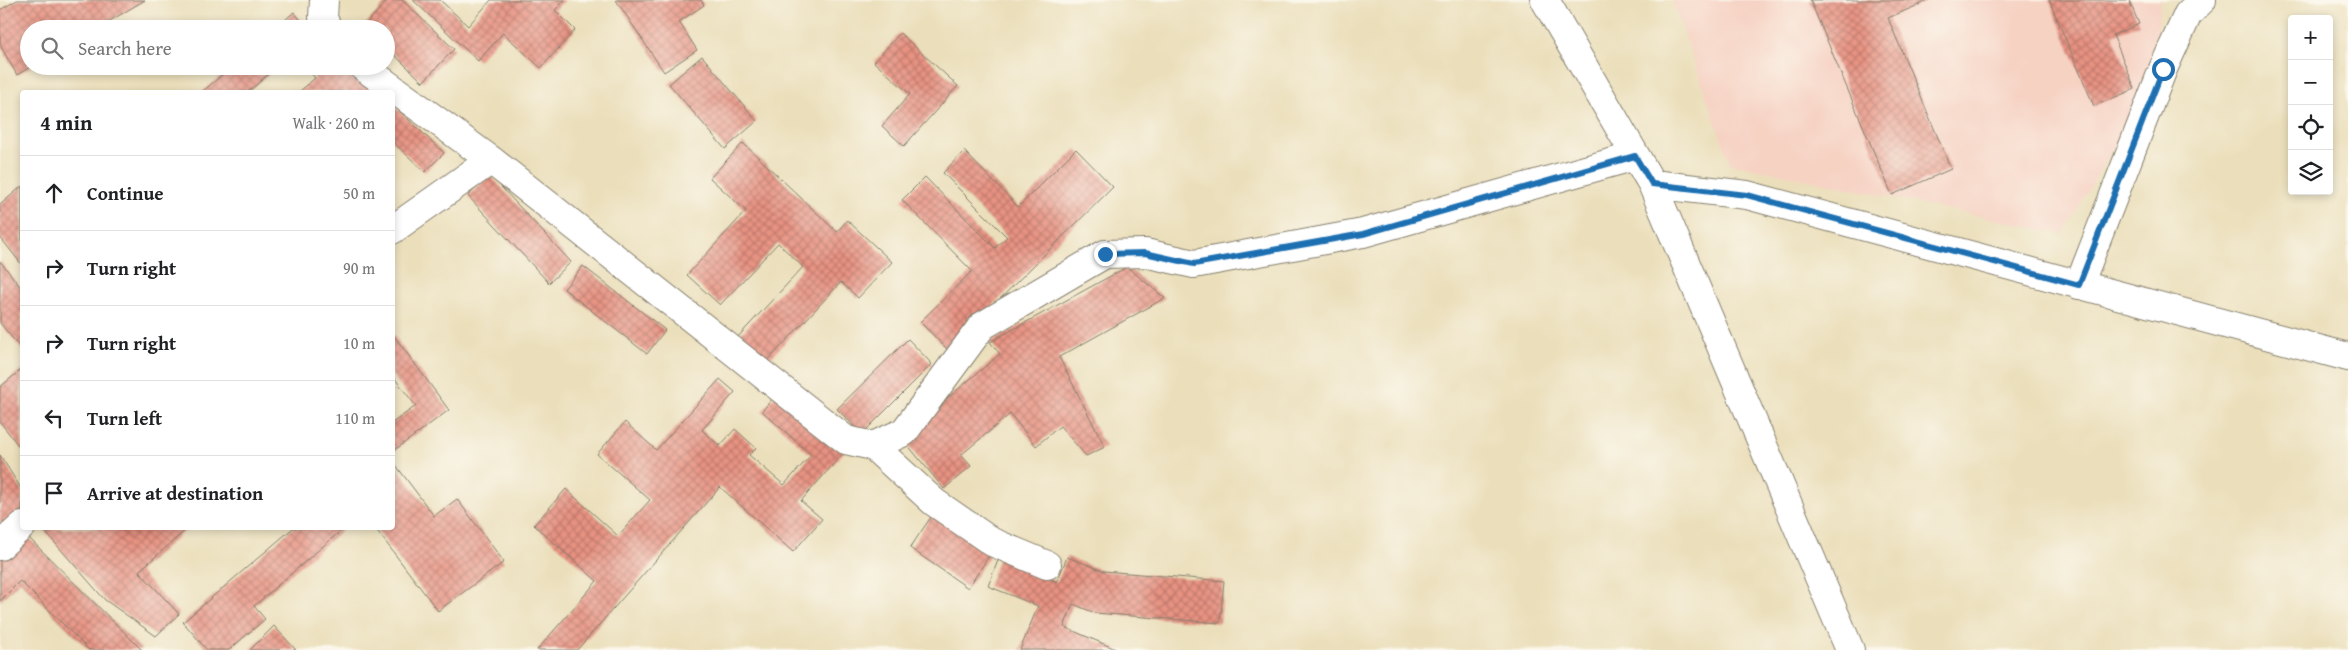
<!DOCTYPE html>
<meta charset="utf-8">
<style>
:root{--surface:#fff;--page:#f2f2f2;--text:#202124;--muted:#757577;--line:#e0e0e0}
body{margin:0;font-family:"Gentium Book Plus",serif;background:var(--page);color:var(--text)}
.controls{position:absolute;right:15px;top:15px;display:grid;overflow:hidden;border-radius:5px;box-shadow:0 2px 8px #0003}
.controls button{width:45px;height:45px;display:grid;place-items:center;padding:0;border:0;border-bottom:1px solid var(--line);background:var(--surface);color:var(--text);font:25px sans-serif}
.stop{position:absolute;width:15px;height:15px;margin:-11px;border:4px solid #1f6fb2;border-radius:50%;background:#fff}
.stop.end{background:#1f6fb2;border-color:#fff;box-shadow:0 1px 5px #0008}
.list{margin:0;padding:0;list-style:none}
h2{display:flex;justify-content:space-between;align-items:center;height:65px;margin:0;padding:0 20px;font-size:21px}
h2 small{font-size:16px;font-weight:400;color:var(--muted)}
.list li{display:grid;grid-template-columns:32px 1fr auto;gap:15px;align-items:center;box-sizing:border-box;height:75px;padding:0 20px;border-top:1px solid var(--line)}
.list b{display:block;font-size:19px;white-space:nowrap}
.list em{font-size:16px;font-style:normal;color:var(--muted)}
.icon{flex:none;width:28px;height:28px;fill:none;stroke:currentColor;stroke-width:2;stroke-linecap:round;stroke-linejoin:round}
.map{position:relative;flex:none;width:2348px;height:650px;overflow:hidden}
.search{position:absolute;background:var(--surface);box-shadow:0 2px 8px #0003;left:20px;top:20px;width:375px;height:55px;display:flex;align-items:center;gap:12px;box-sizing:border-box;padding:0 18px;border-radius:28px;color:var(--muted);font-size:19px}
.panel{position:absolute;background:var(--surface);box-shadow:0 2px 8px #0003;left:20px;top:90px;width:375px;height:440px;border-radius:5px}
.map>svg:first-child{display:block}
.built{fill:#f6d2c3}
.building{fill:url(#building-cross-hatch)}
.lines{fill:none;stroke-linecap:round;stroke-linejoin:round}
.street-casing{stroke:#847e6c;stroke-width:30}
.secondary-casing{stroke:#847e6c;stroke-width:30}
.street{stroke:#fff;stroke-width:28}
.secondary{stroke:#fff;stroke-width:28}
.route{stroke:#1f6fb2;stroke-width:6}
</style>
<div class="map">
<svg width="2348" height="650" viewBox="0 0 2348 650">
<defs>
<pattern id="building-cross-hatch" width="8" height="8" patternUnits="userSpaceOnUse" patternTransform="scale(1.25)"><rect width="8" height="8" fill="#e89382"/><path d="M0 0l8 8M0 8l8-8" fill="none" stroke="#bb776a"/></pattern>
</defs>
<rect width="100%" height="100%" fill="#fbf7ec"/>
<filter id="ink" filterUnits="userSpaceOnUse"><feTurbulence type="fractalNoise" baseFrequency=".02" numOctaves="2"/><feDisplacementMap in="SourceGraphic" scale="10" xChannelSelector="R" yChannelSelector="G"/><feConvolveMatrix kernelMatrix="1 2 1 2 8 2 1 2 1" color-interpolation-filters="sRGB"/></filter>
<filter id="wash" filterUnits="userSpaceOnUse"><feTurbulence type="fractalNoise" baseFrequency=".0096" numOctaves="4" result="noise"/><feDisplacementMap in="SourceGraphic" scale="20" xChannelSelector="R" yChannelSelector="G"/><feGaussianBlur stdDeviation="1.12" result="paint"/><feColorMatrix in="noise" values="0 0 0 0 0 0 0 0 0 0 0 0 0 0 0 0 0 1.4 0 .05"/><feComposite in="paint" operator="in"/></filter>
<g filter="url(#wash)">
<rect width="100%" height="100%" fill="#ebdfbb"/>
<!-- built -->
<path class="built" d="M1672,0H2161L2152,82L2063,234L1730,163Z"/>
<g id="blocks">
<!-- building -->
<path class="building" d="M17,0H145L96,29H29V66H32L17,75L0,45V10Z
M388,0H402L454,49L423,82L386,47V29H367L364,26Z
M413,0H440L468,26L491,0H565L555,10L575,30L541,68L503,33L478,61Z
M616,0H701L704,5L679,22L697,50L664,72Z
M1810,0H1930L1888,18L1951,169L1892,195Z
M2049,0H2129L2139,24L2113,35L2135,89L2094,106Z
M294,12L308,29H275Z
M900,33L958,86L904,146L882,126L910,94L874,62Z
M702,56L757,121L725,149L669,84Z
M232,66H278L248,92H202Z
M305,66H341L349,75L356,68L381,92H299L315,78Z
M392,104L444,153L425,172L392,141Z
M743,143L837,232L847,220L892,262L858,298L841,282L764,365L736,339L803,267L778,243L720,305L687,275L746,211L710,178Z
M1076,149L1113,187L948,350L920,322L972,271L902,200L925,177L995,248L1007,237L943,173L964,151L1018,207Z
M490,175L571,262L549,283L468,196Z
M22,186V265L0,237V205Z
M0,261L22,289V350L0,323Z
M583,266L665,330L647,354L564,289Z
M1127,267L1165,298L1059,357L1105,447L1086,456L1060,426L1036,446L1010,414L961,455L971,466L944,489L901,437L1000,354L990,342Z
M392,333L449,410L392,452V423L416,406L392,375Z
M908,339L932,364L862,434L837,409Z
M22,369L21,395L22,450L0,422V387Z
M720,379L735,392L702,430L720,446L735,429L756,448L749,455L784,485L811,455L762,411L778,392L845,451L801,501L822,519L793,552L720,487L577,650H537L597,581L534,525L566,489L618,536L650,500L597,454L625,422L656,450Z
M0,455L22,490V511L0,525Z
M392,460L434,516L457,499L504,562L438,611L375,528H392Z
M933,514L991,553L968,588L910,548Z
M42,528H188L139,571L179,614L156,636L105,600Z
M293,528H344L254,606L265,619L229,650H207L183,622Z
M24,533L142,650H89L20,581L0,601V557Z
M1067,557L1104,571L1224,581L1220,623L1095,613L1073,604L1064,627L1118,650H1020L1038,606L988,586L999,558L1057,582Z
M274,626L296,650H250Z"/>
</g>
</g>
<g filter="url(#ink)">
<use href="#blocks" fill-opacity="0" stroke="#847e6c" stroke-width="1"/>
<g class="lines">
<!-- street casing -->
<g class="street-casing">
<path id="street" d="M324,0L323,18L328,29
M362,66L491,160L846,440L873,446L904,432L982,326L1105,254L1145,253L1194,264L1363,233L1635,156
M392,230L491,160
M2079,285L2163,69L2188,14L2202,0
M873,446L934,502L992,542L1047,565
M0,546L22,526"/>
</g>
<!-- secondary casing -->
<g class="secondary-casing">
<path id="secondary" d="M1545,0L1652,184L1850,650
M1652,184L1747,195L2348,357"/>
</g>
<!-- street -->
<use href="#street" class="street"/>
<!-- secondary -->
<use href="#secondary" class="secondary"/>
</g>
</g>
<g class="lines" filter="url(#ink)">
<!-- route -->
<path class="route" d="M1105,254L1145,253L1194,264L1363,234L1635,156L1652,184L1747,195L2079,285L2163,69"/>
</g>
</svg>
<div class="controls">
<button>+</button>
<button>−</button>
<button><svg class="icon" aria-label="locate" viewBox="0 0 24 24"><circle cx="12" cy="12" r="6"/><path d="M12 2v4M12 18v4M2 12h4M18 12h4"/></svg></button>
<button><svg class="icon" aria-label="layers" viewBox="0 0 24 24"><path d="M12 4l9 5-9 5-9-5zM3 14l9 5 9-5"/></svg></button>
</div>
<div class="stop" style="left:2163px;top:69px"></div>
<div class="stop end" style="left:1105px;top:254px"></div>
<div class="search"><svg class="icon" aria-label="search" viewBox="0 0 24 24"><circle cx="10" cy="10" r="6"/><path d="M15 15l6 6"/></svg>Search here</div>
<section class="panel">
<h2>4 min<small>Walk · 260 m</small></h2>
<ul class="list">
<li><svg class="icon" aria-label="ahead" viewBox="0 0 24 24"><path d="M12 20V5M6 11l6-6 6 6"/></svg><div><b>Continue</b></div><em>50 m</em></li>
<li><svg class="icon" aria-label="right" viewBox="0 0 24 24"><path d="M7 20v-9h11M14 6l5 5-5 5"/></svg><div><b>Turn right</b></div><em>90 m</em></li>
<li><svg class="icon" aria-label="right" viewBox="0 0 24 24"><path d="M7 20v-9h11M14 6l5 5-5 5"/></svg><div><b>Turn right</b></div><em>10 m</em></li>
<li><svg class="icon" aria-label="left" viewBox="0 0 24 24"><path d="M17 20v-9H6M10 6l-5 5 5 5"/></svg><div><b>Turn left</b></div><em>110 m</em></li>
<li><svg class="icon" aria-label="arrive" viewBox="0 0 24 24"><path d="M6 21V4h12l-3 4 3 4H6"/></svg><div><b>Arrive at destination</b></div></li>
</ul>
</section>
</div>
